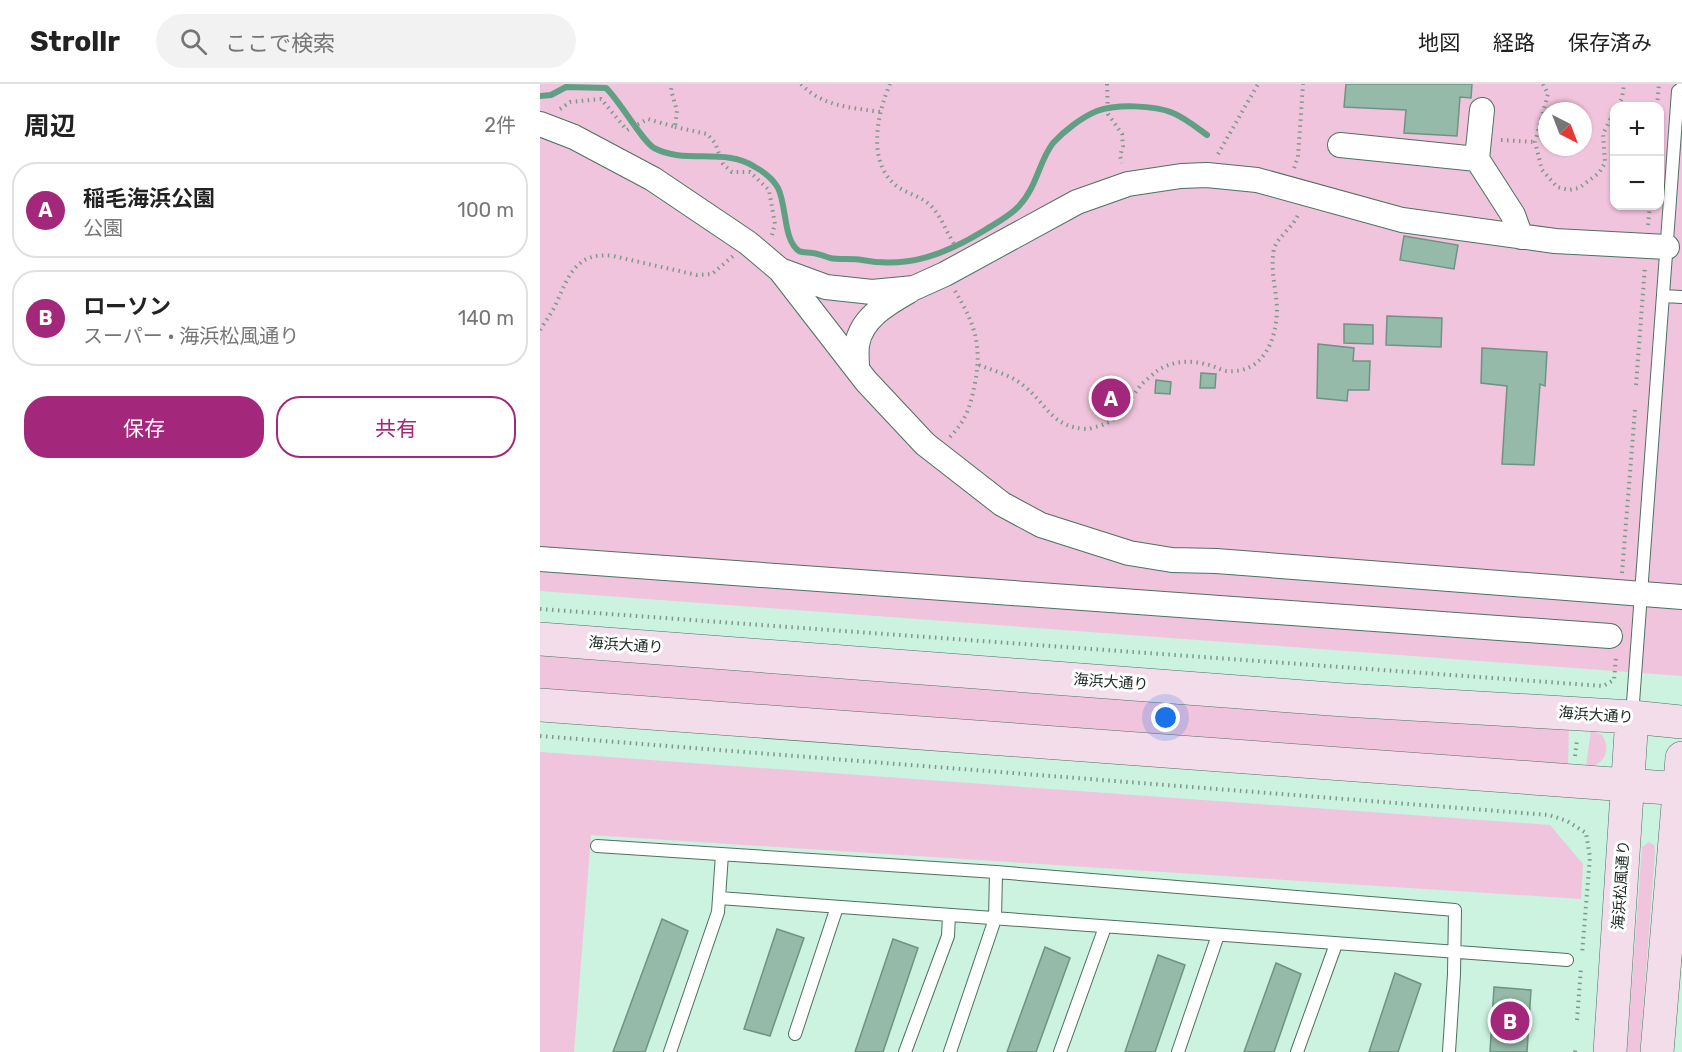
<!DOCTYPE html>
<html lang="ja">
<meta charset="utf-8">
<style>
:root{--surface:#fff;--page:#f2f2f2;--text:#222;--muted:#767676;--line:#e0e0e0;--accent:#a3287c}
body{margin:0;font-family:Rubik,"Noto Sans JP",sans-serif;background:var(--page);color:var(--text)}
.controls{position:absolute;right:18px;top:18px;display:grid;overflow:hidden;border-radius:12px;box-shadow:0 2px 4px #0004}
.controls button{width:54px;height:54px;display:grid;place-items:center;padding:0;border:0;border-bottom:2px solid var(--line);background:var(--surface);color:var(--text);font:30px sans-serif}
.compass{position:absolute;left:998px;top:18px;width:54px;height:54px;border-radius:50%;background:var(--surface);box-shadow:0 2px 4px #0004;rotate:138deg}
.you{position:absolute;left:626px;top:634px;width:21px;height:21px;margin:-15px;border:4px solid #fff;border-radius:50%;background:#1a73e8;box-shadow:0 0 0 9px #1a73e833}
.badge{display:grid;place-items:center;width:39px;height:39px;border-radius:50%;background:var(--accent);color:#fff;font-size:20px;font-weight:700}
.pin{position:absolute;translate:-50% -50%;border:3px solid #fff;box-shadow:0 2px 6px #0006}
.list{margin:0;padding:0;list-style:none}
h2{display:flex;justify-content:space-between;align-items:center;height:78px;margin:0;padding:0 24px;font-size:26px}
h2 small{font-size:20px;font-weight:400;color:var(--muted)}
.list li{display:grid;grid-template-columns:39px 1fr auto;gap:18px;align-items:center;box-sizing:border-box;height:96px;margin:0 12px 12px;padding:0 12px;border:2px solid var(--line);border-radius:24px}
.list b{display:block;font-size:22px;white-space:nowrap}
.list p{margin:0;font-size:20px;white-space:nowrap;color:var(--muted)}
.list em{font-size:20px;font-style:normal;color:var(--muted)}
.actions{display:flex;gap:12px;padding:18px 24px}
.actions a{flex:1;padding:14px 0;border:2px solid var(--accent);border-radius:24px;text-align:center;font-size:21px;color:var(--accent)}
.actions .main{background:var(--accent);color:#fff}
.icon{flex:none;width:33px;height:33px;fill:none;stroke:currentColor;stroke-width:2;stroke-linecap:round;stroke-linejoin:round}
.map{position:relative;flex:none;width:1142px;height:968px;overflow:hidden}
header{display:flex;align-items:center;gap:36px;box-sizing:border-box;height:84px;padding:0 30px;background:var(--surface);border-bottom:2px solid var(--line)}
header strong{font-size:28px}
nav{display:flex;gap:33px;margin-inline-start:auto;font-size:21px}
.search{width:420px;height:54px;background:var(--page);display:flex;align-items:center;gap:15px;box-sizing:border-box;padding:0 21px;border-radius:33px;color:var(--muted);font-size:22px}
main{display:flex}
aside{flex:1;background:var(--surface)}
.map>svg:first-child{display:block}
.green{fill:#f0c4dc;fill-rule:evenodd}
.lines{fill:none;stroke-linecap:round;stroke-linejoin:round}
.stream{stroke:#5fa084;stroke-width:6}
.building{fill:#95baa9;stroke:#6f9382;stroke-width:1.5}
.lane-casing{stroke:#4e7061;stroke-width:14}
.street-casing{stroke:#4e7061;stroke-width:26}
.secondary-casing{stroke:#4e7061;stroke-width:34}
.path{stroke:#7e998c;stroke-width:4;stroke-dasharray:1.5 4.5;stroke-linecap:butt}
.lane{stroke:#fff;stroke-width:12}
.street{stroke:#fff;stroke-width:24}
.secondary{stroke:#f4ddea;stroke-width:33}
.labels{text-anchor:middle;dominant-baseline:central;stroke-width:6;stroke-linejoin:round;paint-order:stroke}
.street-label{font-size:15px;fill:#1a2922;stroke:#fff}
</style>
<header>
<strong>Strollr</strong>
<div class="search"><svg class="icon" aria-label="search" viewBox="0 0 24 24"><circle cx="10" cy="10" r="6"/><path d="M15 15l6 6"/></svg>ここで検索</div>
<nav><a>地図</a><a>経路</a><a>保存済み</a></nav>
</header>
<main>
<aside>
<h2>周辺<small>2件</small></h2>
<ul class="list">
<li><span class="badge">A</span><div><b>稲毛海浜公園</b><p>公園</p></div><em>100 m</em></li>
<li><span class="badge">B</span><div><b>ローソン</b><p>スーパー · 海浜松風通り</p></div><em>140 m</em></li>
</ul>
<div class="actions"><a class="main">保存</a><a>共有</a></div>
</aside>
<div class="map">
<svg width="1142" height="968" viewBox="0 0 1142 968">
<rect width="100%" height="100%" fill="#ccf2e0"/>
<!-- green -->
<path class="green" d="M0,0H1142V592L0,507ZM1074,22H1120V122H1074ZM1007,27H1043V63H1007Z
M0,568L1029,644L1028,681L0,606Z
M1051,646L1062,651C1072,665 1064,683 1046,682Z
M0,668L1010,741L1043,780L1041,815L51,751L34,968H0Z
M1109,758L1114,761L1115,767L1100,968H1087L1102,763Z"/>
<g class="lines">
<!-- stream -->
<path class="stream" d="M0,12L11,11L26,3L66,4C80,17 102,57 114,64C146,81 184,63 215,83C224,88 233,95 238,104C247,122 243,156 259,167C263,169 268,168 273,169C279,170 284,172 290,174C300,176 311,174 322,176C368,185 406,170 445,146C456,139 470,132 479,122C497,103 499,77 513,59C524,47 542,33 557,27C576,20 614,21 633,29C645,34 656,43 667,51"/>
</g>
<!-- building -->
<path class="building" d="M806,0H932L931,14L920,13L917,52L864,49L866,26L804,23Z
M864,152L918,161L914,185L860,176Z
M847,232L902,234L901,263L846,261Z
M804,240L833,241V260L804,259Z
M778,260L814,264L813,277H830L829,306H808L807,317L777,314Z
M942,264L1007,268L1005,302L1000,300L994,381L962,380L967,302L941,299Z
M661,289L676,290L675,304H660Z
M616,296L631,298L630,310L615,309Z
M122,835L148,847L105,968H73Z
M237,845L264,854L230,952L204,945Z
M353,855L378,864L343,968H315Z
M505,863L530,874L496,968H467Z
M618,871L645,881L615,968H585Z
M736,879L761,890L734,968H704Z
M855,889L881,900L858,968H829Z
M954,903L991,906L987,968H950Z"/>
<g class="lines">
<!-- lane casing -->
<g class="lane-casing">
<path id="lane" d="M1123,212L1142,213
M1092,632L1138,7L1142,4
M57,762L456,788L915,826L914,890L909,968
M182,770L179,814L1027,876
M255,950L297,823
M130,968L178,828L179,814
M365,968L408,852L409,831
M410,968L455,835L456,788
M520,968L565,843
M638,968L678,851
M757,968L796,860"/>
</g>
<!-- street casing -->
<g class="street-casing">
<path id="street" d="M0,40L34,53L113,95L208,159L240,186L326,297L385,360L462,420L501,441L589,469L632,476L676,477L1142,513
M800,61L937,75L973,131L981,153
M937,75L942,26
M240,186L286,203L332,208L374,204L405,190L537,118L588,100L641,92L667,91L717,96L862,136L1015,157L1127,163
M317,285C317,277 316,269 317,261C321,234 348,219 369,207
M0,475L1070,552"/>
</g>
<!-- secondary casing -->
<g class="secondary-casing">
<path id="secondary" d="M0,555L804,616L1092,633L1142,638
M0,621L1142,705
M1070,968L1092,633
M1117,968L1142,674"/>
</g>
<!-- path -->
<path class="path" d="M261,0C283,23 310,23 340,28
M350,0C337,30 326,80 358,103C368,110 380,112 390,121C401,132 406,147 414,160
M567,0L568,30L582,50L583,62L580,72L582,79
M1003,0L1008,10L995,58L1002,86L1017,103L1029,106L1039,104L1059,89L1065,79L1063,50L1074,28
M1078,22L1082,14L1084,0
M1117,22L1119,0
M20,25L30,18L61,15L87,46L108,35L135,43L137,27L131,6L132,0
M135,43L167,50L175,59L183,80L192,88H210L229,106L235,140L232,151
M961,56L995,58
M678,70L718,0
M754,84L758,73L763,0
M1108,141L1110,122
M0,246C5,238 11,230 15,222C28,194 35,167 73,172L157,191L172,190L193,172
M439,281C454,287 471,291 484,302C507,320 511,343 546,345C550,345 555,343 559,342C583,335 586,320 600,302C605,297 612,291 617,287C631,277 649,276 665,280C672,281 680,286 687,287C723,290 737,256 737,224C736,204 730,186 734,165C737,153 755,142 759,128
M1096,301L1105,182
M410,353C427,335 430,323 435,299C442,261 435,240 415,207
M1082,489L1095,326
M0,525L1063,602L1074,596L1076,573
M0,652L1009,731L1027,737L1046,749L1050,773L1042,870
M1035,672L1037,656
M1037,936L1041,884
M1035,968L1036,964"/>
<!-- lane -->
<use href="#lane" class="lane"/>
<!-- street -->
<use href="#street" class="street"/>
<!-- secondary -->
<use href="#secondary" class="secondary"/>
</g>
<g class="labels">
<!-- street labels -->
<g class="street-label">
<text transform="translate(86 561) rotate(4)">海浜大通り</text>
<text transform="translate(571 598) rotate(4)">海浜大通り</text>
<text transform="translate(1056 631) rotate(4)">海浜大通り</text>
<text transform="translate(1081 801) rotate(-86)">海浜松風通り</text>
</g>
</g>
</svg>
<div class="controls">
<button>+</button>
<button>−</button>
</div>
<svg class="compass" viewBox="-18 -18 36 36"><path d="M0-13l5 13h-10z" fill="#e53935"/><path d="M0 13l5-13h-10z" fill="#767676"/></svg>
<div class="you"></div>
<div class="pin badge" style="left:571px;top:314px">A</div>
<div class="pin badge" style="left:970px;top:937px">B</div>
</div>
</main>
